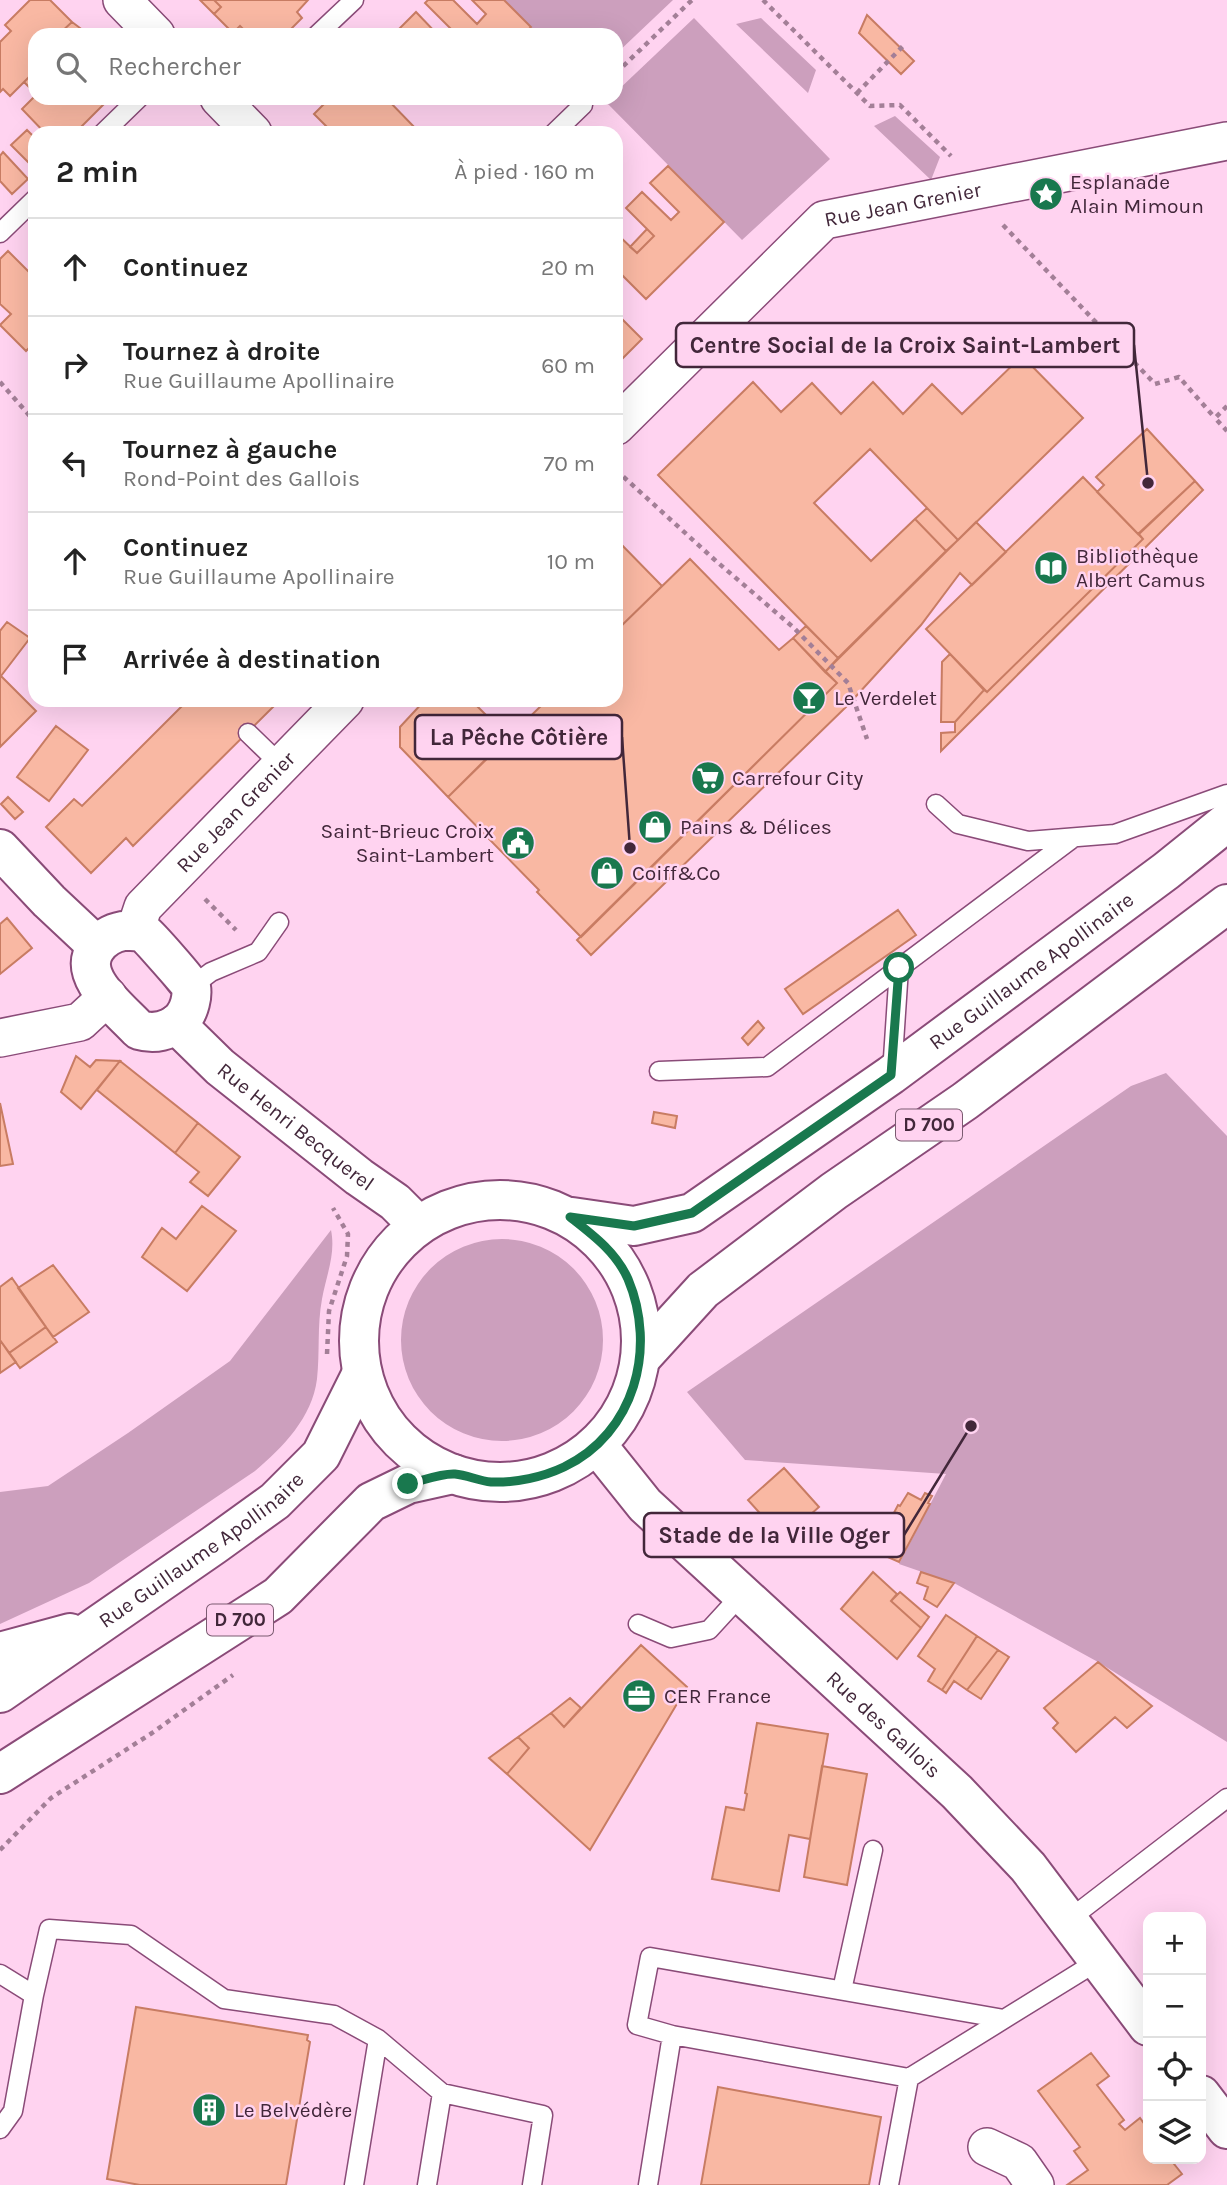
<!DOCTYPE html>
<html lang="fr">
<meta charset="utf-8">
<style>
:root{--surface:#fff;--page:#f6f6f6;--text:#222;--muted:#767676;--line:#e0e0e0}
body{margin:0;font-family:Karla,sans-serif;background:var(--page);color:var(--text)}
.controls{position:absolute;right:21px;bottom:21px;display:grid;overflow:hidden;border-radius:14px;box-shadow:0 7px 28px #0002}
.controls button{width:63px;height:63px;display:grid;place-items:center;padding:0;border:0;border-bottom:2px solid var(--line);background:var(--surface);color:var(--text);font:35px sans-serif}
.stop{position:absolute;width:21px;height:21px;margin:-16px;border:5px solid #19784e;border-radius:50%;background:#fff}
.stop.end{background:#19784e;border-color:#fff;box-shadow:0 2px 7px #0008}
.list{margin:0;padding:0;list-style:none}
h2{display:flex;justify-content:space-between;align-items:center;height:91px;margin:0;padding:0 28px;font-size:30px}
h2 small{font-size:23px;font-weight:400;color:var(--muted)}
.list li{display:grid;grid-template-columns:46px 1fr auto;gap:21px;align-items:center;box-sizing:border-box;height:98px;padding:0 28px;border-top:2px solid var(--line)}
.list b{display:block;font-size:26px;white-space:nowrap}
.list p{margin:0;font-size:23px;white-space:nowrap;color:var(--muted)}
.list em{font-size:23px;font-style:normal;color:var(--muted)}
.icon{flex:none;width:38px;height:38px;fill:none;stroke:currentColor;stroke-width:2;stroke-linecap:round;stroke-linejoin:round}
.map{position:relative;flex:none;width:1227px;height:2185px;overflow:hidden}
.search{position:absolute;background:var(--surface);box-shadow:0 7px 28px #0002;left:28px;top:28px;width:595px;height:77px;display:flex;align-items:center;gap:18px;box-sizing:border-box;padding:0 24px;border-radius:21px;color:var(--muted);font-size:26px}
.panel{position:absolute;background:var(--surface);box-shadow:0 7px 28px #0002;left:28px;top:126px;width:595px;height:581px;border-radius:21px}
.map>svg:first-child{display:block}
.green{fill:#cc9fbd}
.building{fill:#f9b8a3;stroke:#c87c63;stroke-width:2}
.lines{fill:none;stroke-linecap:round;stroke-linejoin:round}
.service-casing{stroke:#8a4b78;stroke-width:21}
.minor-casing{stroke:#8a4b78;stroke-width:40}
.secondary-casing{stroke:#8a4b78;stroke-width:42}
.primary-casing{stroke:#8a4b78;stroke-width:42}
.path{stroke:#a37f97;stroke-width:4.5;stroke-dasharray:5 5;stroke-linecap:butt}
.service{stroke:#fff;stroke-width:18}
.minor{stroke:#fff;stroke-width:37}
.secondary{stroke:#fff;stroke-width:38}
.primary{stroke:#fff;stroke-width:38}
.route{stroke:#19784e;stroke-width:9}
.labels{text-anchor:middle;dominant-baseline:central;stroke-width:5;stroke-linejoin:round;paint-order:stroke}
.shield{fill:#ffd3f0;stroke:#7b5b71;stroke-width:2}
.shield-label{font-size:19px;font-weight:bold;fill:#42273a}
.poi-label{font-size:21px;fill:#42273a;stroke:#ffd3f0;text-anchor:start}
.street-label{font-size:21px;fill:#42273a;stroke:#ffd3f0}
.leader{fill:none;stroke:#42273a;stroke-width:2.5}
.callout-dot{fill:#42273a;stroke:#ffd3f0;stroke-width:2.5}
.callout{fill:#ffd3f0;stroke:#42273a;stroke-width:2.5}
.callout-label{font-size:23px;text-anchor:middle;font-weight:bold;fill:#42273a}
</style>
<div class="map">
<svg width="1227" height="2185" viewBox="0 0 1227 2185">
<rect width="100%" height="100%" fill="#ffd3f0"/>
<!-- green -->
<path class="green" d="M504,0H673L616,54V35H539Z
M694,18L830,159L742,240L606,102L610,98H616V92Z
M761,18L816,70L808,93L736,24Z
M895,116L940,157L931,180L874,126Z
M1166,1073L1227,1136V1742L1098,1662L954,1583L899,1564L946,1474L745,1460L687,1392L1131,1086Z
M331,1230C336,1254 326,1276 322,1299C317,1326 320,1352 317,1379C312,1418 283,1447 255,1471L89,1583L0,1624V1492L48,1486L128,1433L230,1361Z
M401 1340a101 101 0 1 1 202 0a101 101 0 1 1-202 0Z"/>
<!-- building -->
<path class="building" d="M30,0H50L72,22L58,35H35V71L10,96L3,89L0,92V42L11,31L5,25Z
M200,0H214L221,7L214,14Z
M214,0H308L297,12L302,18L285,35H249L240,26L233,33L214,14L221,7Z
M428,0H453L477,24L486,14L472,0H504L531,27L524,35H457L425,3Z
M416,12L438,35H407L400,28Z
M867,15L914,61L901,74L859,33Z
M72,22L80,28L72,35H58Z
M35,71V93L24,82Z
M35,96V98H110L75,133H45L22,109Z
M330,98H386L420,133H333L314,114Z
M27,130L35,138V169L11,145Z
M3,152L28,179L12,194L0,181V156Z
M668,166L724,222L646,299L616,269V233L637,253L654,236L626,208L642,192L671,220L679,212L650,183Z
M647,229L654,236L637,253L630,247Z
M8,251L35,278V342L26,351L0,325L11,314L0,304V259Z
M616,313L642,339L616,365Z
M1022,356L1083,418L958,540L870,449L814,503L871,561L915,519L946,551L838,658L658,475L753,382L781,412L812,383L841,414L873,382L903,414L932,384L962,414Z
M1147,429L1195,481L1138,534L1097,492L1104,485L1096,477Z
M1083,477L1143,539L987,692L926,629Z
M1195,481L1203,490L941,751V733L955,732V722L984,690L987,692L1143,539L1139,534Z
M927,508L958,540L946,551L915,519Z
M976,522L1006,552L972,585L960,573L921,625L848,705L591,955L577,940L837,683L825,672Z
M616,539L662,586L616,631Z
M690,559L779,650L793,638L837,683L581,937L537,892L539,890L448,797L547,700H616V631Z
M7,622L30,638L1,676L36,711L0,747V631Z
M806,626L838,658L825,672L793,638Z
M950,654L984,690L955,722H941L942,662Z
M188,700H266L273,707L133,846L126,838L91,873L46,827L74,799L82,806Z
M425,700H471L508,737L448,797L400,747V727Z
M56,726L88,750L49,801L17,777Z
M8,797L23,812L15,819L1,804Z
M898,910L916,935L803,1014L785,989Z
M7,918L32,948L0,974V924Z
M758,1021L764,1028L748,1045L742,1038Z
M76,1056L90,1067L96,1060L120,1061L81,1109L61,1092Z
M120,1061L198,1123L175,1153L97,1090Z
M0,1103L13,1164L0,1166Z
M654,1112L677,1116L675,1128L652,1123Z
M198,1123L240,1157L208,1196L190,1182L199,1172L175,1153Z
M202,1206L236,1231L187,1291L142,1257L162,1228L176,1239Z
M53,1265L89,1312L53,1337L18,1288Z
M12,1278L46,1327L9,1353L0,1340V1287Z
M46,1327L57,1342L20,1368L9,1353Z
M0,1340L16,1362L0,1373Z
M784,1468L819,1507L783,1539L748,1500Z
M908,1493L921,1500L925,1493L932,1496L928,1503L930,1504L899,1562L874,1551L898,1505L900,1506Z
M873,1572L897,1594L891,1601L921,1628L897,1659L841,1609Z
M921,1572L954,1583L937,1607L924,1599L928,1587L917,1583Z
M900,1592L929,1617L921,1628L891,1601Z
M946,1615L977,1636L942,1690L928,1681L935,1669L918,1656Z
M977,1636L998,1650L967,1690L954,1681L946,1693L942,1690Z
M641,1645L687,1687L590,1850L507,1774L529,1748L518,1737L551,1713L564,1727Z
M998,1650L1009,1657L981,1699L967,1690Z
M1098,1662L1152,1706L1127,1728L1115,1717L1076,1752L1053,1728L1058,1723L1044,1708Z
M570,1698L581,1708L564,1727L551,1713Z
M757,1723L828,1734L810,1839L789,1835L779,1891L712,1879L726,1807L744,1810L747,1794L745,1793Z
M518,1737L529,1748L507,1774L489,1758Z
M822,1766L867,1774L847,1885L804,1877Z
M136,2007L308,2035L307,2040L310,2042L286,2185H140L107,2179Z
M1091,2053L1109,2076L1097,2085L1124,2120L1119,2124L1125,2130L1140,2118L1148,2129V2159H1170L1182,2174L1167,2185H1067L1088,2170L1074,2151L1080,2147L1038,2091Z
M718,2087L881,2117L869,2185H701Z"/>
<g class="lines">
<!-- service casing -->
<g class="service-casing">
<path id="service" d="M317,35L354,0
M103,133L139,98
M554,133L583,105
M0,233L35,199
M248,733L281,765
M936,804L958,824L1028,841L1115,834L1227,794
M191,987L211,972L258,952L279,922
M659,1071L767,1067L1073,838
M892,1073L899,968
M638,1624L671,1638L709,1630L742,1594
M1067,1921L1227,1798
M0,1974L34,1995
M842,1990L873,1850
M672,2035L637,2025L650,1957L1004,2019
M0,2129L13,2111L34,1995L49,1929L131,1935L224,1999L334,2015L378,2039L442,2093L543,2115L532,2185
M354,2185L378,2039
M427,2185L442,2093
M648,2185L672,2035L909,2078L1098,1961
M889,2185L909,2078"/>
</g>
<!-- minor casing -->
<g class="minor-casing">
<g id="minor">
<path d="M122,0L156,35"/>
<path d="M219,98L253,133"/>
<path id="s1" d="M616,426L824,220L1227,141"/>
<path id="s2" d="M135,931L143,907L345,700"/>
<path d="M0,1038L80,1022L108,996"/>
<path d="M987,2147L1019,2162L1035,2185"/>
</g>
</g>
<!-- secondary casing -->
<g class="secondary-casing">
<g id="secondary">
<path d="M0,849L49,901L97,946"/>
<path d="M123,931C131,931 138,930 145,934C149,937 189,982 191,987C192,992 191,999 190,1003C184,1027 160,1036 139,1030C120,1009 76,977 96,948C103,938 112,933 123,931Z"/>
<path id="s3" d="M176,1024L220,1067L359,1177L395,1202L418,1225"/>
<path id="s4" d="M597,1445L645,1505L957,1792L1028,1867L1148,2026"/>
<path d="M1201,2095L1227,2129"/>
</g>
</g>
<!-- primary casing -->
<g class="primary-casing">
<g id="primary">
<circle cx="500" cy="1341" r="141"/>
<path id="s5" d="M572,1217L634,1226L692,1213L891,1075L1166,871L1227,822"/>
<path d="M641,1358L703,1290L834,1191L965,1101L1227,904"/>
<path d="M0,1652L70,1633"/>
<path id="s6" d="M0,1693L214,1545L275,1501L321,1455L362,1373"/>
<path d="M0,1774L278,1596L371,1502L408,1484L453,1474"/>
</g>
</g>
<!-- path -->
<path class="path" d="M763,0L870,106L900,105L951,156
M616,73L692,0
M857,93L904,45
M1003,225L1155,384L1179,377L1215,418
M0,382L35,422
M1227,406L1215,418L1227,431
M616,470L716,561L793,627L848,683L867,739
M205,899L236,930
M327,1354L329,1311L347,1256L348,1234L333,1208
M0,1850L51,1798L152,1733L233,1675"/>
<!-- service -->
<use href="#service" class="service"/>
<!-- minor -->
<use href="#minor" class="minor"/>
<!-- secondary -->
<use href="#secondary" class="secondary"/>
<!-- primary -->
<use href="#primary" class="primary"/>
</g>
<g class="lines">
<!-- route -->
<path class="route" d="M408,1484C422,1481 441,1473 455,1474C467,1475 479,1481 491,1482C516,1483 543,1477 564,1467C635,1433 657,1348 628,1279C616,1252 593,1235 570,1217L634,1226L692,1213L891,1075L899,968"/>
</g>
<!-- icons -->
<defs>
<g id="sight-disc" transform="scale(1.75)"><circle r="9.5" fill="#19784e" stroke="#ffd3f0"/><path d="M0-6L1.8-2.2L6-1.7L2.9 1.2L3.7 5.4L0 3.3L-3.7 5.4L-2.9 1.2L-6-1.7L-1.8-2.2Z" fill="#fff"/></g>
<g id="library-disc" transform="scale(1.75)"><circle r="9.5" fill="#19784e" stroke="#ffd3f0"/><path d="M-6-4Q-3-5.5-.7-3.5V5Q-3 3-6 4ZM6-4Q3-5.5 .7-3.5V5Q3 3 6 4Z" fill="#fff"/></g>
<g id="bar-disc" transform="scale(1.75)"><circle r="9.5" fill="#19784e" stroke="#ffd3f0"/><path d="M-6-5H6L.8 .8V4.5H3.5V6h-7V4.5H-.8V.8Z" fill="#fff"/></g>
<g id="supermarket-disc" transform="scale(1.75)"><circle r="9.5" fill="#19784e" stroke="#ffd3f0"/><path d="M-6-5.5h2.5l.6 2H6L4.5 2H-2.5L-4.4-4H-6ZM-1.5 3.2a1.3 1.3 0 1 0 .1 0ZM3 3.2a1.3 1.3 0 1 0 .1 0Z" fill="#fff"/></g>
<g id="shop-disc" transform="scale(1.75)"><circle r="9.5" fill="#19784e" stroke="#ffd3f0"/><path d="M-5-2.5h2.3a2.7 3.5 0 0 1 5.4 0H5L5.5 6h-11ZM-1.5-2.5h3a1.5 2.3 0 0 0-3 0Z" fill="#fff"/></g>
<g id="civic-disc" transform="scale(1.75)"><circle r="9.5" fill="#19784e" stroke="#ffd3f0"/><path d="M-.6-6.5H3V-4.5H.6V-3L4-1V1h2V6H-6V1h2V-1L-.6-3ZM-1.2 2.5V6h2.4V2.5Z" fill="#fff"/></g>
<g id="office-disc" transform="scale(1.75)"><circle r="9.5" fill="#19784e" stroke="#ffd3f0"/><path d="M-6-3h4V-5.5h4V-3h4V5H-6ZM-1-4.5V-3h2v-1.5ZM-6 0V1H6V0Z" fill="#fff"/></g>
<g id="building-disc" transform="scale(1.75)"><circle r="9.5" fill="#19784e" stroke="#ffd3f0"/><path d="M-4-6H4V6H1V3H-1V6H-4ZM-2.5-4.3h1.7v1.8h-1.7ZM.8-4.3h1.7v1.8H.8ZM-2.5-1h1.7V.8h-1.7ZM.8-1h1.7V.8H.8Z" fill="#fff"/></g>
</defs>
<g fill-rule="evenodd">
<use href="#sight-disc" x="1046" y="194"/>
<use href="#library-disc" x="1051" y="568"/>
<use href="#bar-disc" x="809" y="698"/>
<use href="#supermarket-disc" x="708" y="778"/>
<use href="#shop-disc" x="655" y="827"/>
<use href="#civic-disc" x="518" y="843"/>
<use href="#shop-disc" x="607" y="873"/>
<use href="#office-disc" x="639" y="1696"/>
<use href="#building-disc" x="209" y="2110"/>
</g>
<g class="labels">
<!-- shield labels -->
<g class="shield">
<rect x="896" y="1109.5" width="66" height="31" rx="5"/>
<rect x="207" y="1604.5" width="66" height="31" rx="5"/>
</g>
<g class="shield-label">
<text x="929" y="1125">D 700</text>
<text x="240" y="1620">D 700</text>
</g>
<!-- poi labels -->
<g class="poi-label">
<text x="1070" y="182">Esplanade<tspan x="1070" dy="24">Alain Mimoun</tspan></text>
<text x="1076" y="556">Bibliothèque<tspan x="1076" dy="24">Albert Camus</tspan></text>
<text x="834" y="698">Le Verdelet</text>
<text x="732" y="778">Carrefour City</text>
<text x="680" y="827">Pains &amp; Délices</text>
<text x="494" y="831" text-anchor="end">Saint-Brieuc Croix<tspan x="494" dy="24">Saint-Lambert</tspan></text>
<text x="632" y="873">Coiff&amp;Co</text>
<text x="664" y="1696">CER France</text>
<text x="234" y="2110">Le Belvédère</text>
</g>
<!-- street labels -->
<g class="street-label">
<text stroke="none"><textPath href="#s1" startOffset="373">Rue Jean Grenier</textPath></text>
<text stroke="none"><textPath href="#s2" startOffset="158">Rue Jean Grenier</textPath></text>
<text stroke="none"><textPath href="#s5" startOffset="539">Rue Guillaume Apollinaire</textPath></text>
<text stroke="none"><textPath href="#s3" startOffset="158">Rue Henri Becquerel</textPath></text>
<text stroke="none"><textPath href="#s6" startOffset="247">Rue Guillaume Apollinaire</textPath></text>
<text stroke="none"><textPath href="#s4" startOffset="401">Rue des Gallois</textPath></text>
</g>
</g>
<!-- callouts -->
<path class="leader" d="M1148 483L1134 345M630 848L622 737M971 1426L904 1535"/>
<g class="callout-dot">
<circle cx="1148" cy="483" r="7"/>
<circle cx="630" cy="848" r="7"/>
<circle cx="971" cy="1426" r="7"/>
</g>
<g class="callout">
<rect x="676" y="323" width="458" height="44" rx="7"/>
<rect x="415" y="715" width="207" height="44" rx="7"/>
<rect x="644" y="1513" width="260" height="44" rx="7"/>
</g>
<g class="callout-label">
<text x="905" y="353">Centre Social de la Croix Saint-Lambert</text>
<text x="519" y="745">La Pêche Côtière</text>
<text x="774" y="1543">Stade de la Ville Oger</text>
</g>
</svg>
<div class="controls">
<button>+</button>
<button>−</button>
<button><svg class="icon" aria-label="locate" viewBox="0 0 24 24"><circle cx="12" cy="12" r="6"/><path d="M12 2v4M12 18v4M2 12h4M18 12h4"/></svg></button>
<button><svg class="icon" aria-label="layers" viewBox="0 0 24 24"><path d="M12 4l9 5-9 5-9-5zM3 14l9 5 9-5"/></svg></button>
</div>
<div class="stop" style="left:899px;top:968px"></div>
<div class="stop end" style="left:408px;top:1484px"></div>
<div class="search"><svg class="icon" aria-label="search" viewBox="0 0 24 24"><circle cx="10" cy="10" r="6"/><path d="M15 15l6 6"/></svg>Rechercher</div>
<section class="panel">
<h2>2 min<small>À pied · 160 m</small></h2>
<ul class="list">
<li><svg class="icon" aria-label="ahead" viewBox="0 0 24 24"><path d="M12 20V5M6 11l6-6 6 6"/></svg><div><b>Continuez</b></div><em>20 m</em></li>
<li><svg class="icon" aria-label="right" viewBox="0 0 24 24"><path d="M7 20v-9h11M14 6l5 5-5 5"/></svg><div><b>Tournez à droite</b><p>Rue Guillaume Apollinaire</p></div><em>60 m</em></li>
<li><svg class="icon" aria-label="left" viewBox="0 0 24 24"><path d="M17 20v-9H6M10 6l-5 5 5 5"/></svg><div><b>Tournez à gauche</b><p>Rond-Point des Gallois</p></div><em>70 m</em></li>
<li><svg class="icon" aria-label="ahead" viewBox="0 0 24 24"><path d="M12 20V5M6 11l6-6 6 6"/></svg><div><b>Continuez</b><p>Rue Guillaume Apollinaire</p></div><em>10 m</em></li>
<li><svg class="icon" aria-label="arrive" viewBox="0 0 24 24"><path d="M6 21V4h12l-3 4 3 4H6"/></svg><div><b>Arrivée à destination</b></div></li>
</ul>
</section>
</div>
